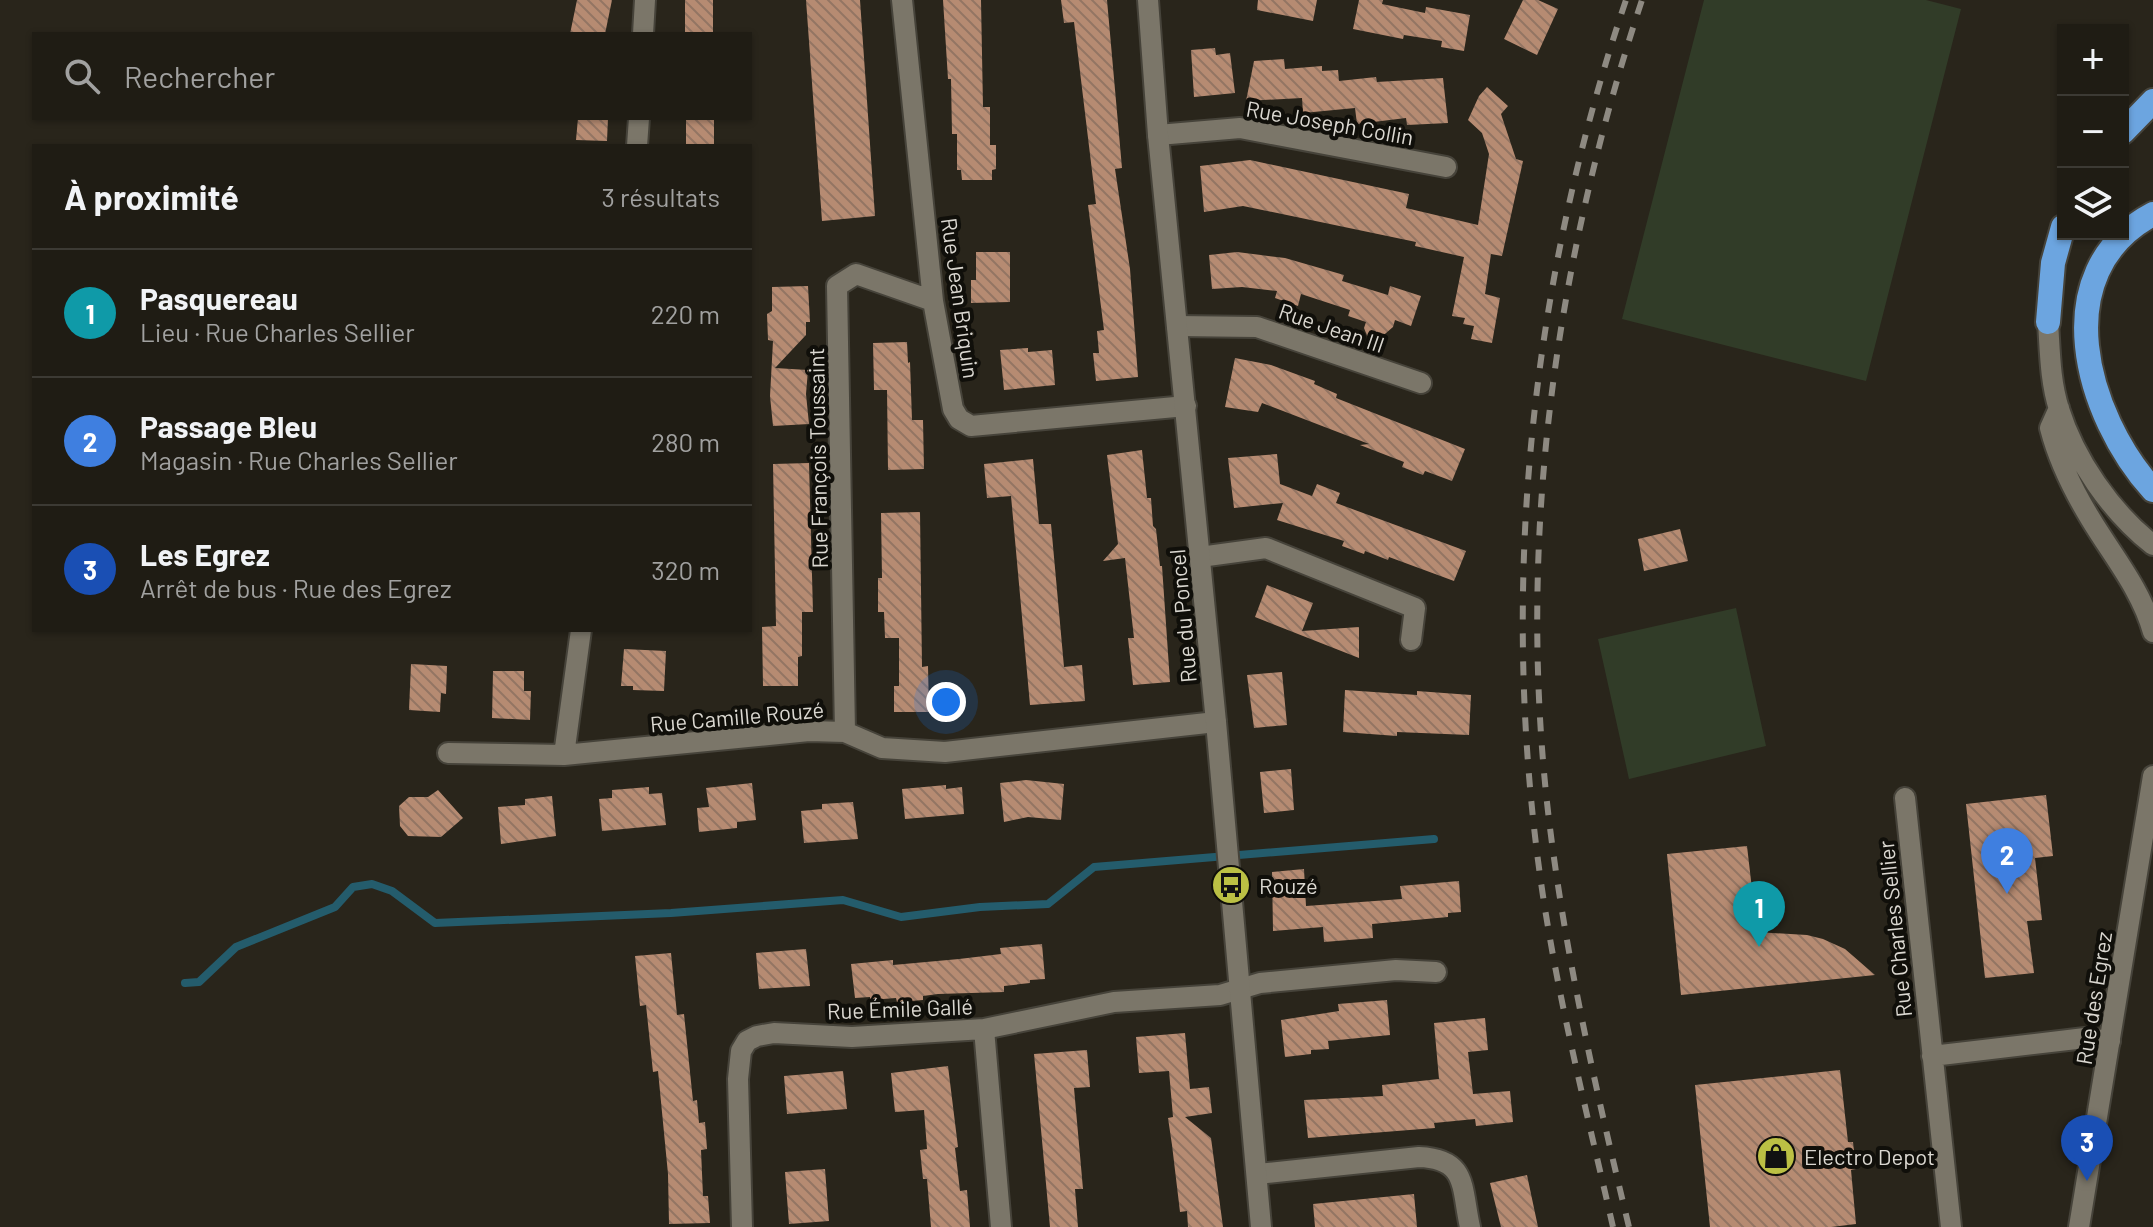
<!DOCTYPE html>
<html lang="fr">
<meta charset="utf-8">
<style>
:root{--surface:#1f1c14;--page:#2c2922;--text:#f1f3f6;--muted:#a1a1a0;--line:#3c3a34;--accent:#0f766e}
body{margin:0;font-family:Barlow,sans-serif;background:var(--page);color:var(--text)}
.controls{position:absolute;right:24px;top:24px;display:grid;overflow:hidden;border-radius:0px;box-shadow:0 2px 6px #0004}
.controls button{width:72px;height:72px;display:grid;place-items:center;padding:0;border:0;border-bottom:2px solid var(--line);background:var(--surface);color:var(--text);font:40px sans-serif}
.you{position:absolute;left:946px;top:702px;width:28px;height:28px;margin:-20px;border:6px solid #fff;border-radius:50%;background:#1a73e8;box-shadow:0 0 0 12px #1a73e833}
.badge{display:grid;place-items:center;width:52px;height:52px;border-radius:50%;background:var(--accent);color:#fff;font-size:26px;font-weight:700}
.pin{position:absolute;translate:-50% -66px;filter:drop-shadow(0 2px 4px #0008)}
.pin::after{content:'';position:absolute;top:42px;width:28px;height:24px;background:inherit;clip-path:polygon(0 0,100% 0,50% 100%)}
.list{margin:0;padding:0;list-style:none}
h2{display:flex;justify-content:space-between;align-items:center;height:104px;margin:0;padding:0 32px;font-size:34px}
h2 small{font-size:26px;font-weight:400;color:var(--muted)}
.list li{display:grid;grid-template-columns:52px 1fr auto;gap:24px;align-items:center;box-sizing:border-box;height:128px;padding:0 32px;border-top:2px solid var(--line)}
.list b{display:block;font-size:30px;white-space:nowrap}
.list p{margin:0;font-size:26px;white-space:nowrap;color:var(--muted)}
.list em{font-size:26px;font-style:normal;color:var(--muted)}
.icon{flex:none;width:44px;height:44px;fill:none;stroke:currentColor;stroke-width:2;stroke-linecap:round;stroke-linejoin:round}
.map{position:relative;flex:none;width:2153px;height:1227px;overflow:hidden}
.search{position:absolute;background:var(--surface);box-shadow:0 2px 6px #0004;left:32px;top:32px;width:720px;height:88px;display:flex;align-items:center;gap:20px;box-sizing:border-box;padding:0 28px;border-radius:0px;color:var(--muted);font-size:30px}
.panel{position:absolute;background:var(--surface);box-shadow:0 2px 6px #0004;left:32px;top:144px;width:720px;height:488px;border-radius:0px}
.map>svg:first-child{display:block}
.garden{fill:#313c28}
.lines{fill:none;stroke-linecap:round;stroke-linejoin:round}
.stream{stroke:#245c6c;stroke-width:8}
.building{fill:url(#building-back-hatch)}
.minor-casing{stroke:#46433a;stroke-width:24}
.tertiary-casing{stroke:#46433a;stroke-width:24}
.motorway-casing{stroke:#46433a;stroke-width:28}
.minor{stroke:#7b7669;stroke-width:20}
.tertiary{stroke:#7b7669;stroke-width:20}
.motorway{stroke:#6ca5e0;stroke-width:24}
.rail{stroke:#8e8a82;stroke-width:6;stroke-dasharray:14 14;stroke-linecap:butt}
.labels{text-anchor:middle;dominant-baseline:central;stroke-width:8;stroke-linejoin:round;paint-order:stroke}
.street-label{font-size:22px;fill:#dbd8d1;stroke:#100f0a}
.poi-label{font-size:22px;fill:#dbd8d1;stroke:#100f0a;text-anchor:start}
</style>
<div class="map">
<svg width="2153" height="1227" viewBox="0 0 2153 1227">
<defs>
<pattern id="building-back-hatch" width="6" height="6" patternUnits="userSpaceOnUse" patternTransform="scale(2)"><rect width="6" height="6" fill="#b68b72"/><path d="M-1 5l2 2M0 0l6 6M5-1l2 2" fill="none" stroke="#937563"/></pattern>
</defs>
<rect width="100%" height="100%" fill="#29251b"/>
<!-- garden -->
<path class="garden" d="M1704,0H1926L1961,9L1866,381L1622,319Z
M1736,608L1766,746L1629,779L1598,639Z"/>
<g class="lines">
<!-- stream -->
<path class="stream" d="M185,983L199,982L236,947L335,907L353,887L372,884L392,891L435,923L671,913L843,900L901,917L980,907L1048,904L1094,867L1434,839"/>
</g>
<!-- building -->
<path class="building" d="M577,0H612L605,34H570Z
M685,0H713V34H685Z
M806,0H860L875,216L822,221Z
M943,0H981L983,107H990V145H996V169L992,170V180H962L961,170H957V134H952L951,79H948Z
M1061,0H1107L1122,168L1115,169L1130,269L1138,377L1096,381L1093,353H1099L1097,331L1104,330L1088,205L1096,204L1074,22L1064,23Z
M1258,0H1317L1313,21L1257,10Z
M1359,0H1383L1382,4L1425,13L1426,7L1470,15L1464,51L1441,47L1442,41L1404,35L1403,39L1353,29Z
M1523,0H1538L1558,9L1537,55L1504,39Z
M1215,48L1216,55L1230,53L1235,93L1194,97L1191,50Z
M1284,59L1285,69L1322,66V71L1338,70L1339,81L1376,77L1377,82L1443,78L1448,123L1407,125L1406,118L1357,124L1355,108L1303,113L1302,98L1246,101L1254,61Z
M1487,87L1508,106L1501,114L1516,159L1523,161L1502,256L1491,254L1485,294L1500,298L1492,343L1471,339L1474,326L1463,324L1465,318L1452,316L1464,257L1415,246L1416,242L1243,206L1204,212L1200,166L1250,160L1409,194L1406,208L1478,225L1489,154L1482,133L1468,120L1479,96Z
M578,118H608L607,141L576,140Z
M686,118H714V146H686Z
M976,252H1010V302L971,303V280H976Z
M1237,252L1285,258L1344,275L1342,281L1388,295L1390,286L1421,296L1411,326L1395,320L1393,327L1371,346L1364,328L1366,322L1348,316L1350,310L1301,294L1298,306L1275,298L1277,291L1242,287L1212,289L1209,255Z
M808,286L810,322H806V335L775,368L808,370L806,394L809,424L773,426L770,396L773,341L768,340L767,314L772,311V287Z
M907,342L908,363L910,362L912,420H923L924,469L888,470L887,390H874L873,343Z
M1028,348V352L1052,350L1055,385L1004,390L1000,350Z
M1235,358L1271,365L1315,381L1314,384L1337,394L1336,398L1465,449L1452,481L1425,471L1423,475L1402,467L1404,462L1360,445L1369,444L1262,403L1258,412L1225,407Z
M1142,450L1147,498H1151L1153,526L1156,529L1160,566H1162L1170,682L1133,685L1128,638H1134L1125,558L1103,561L1118,544L1107,455Z
M1277,454L1280,484L1312,496L1317,484L1340,493L1336,503L1466,551L1454,581L1389,557L1388,560L1365,551L1364,554L1342,546L1344,541L1277,520L1283,503L1234,508L1228,458Z
M1033,459L1039,524H1051L1064,667L1082,665L1085,701L1030,705L1011,496L987,498L984,464Z
M809,463L813,612H802V656L798,657V686H763L762,627L776,626L773,464Z
M920,512L922,667L928,666L929,712H894V686H899V638H885L884,612H878V578H882L881,513Z
M1680,529L1688,561L1644,571L1638,539Z
M1267,585L1313,603L1302,631L1359,627V658L1255,617Z
M624,649L666,651L664,691L633,690V686H621Z
M411,664L447,666L446,694L441,693L440,712L409,710Z
M493,671H524V691H531L530,720L492,718Z
M1282,672L1287,725L1254,728L1247,675Z
M1345,690L1417,695V691L1471,695L1469,735L1397,732V736L1343,732Z
M1291,769L1294,810L1264,813L1260,772Z
M1026,780L1064,784L1061,820L1028,817L1004,822L1000,783Z
M752,783L756,820L737,822V828L699,832L697,808L709,807L706,788Z
M946,785V789L962,787L964,814L905,819L902,789Z
M649,787V794L662,793L666,825L602,831L599,799L612,798V790Z
M438,790L463,818L441,837L408,836L400,826L399,806L409,797H428Z
M2046,795L2053,856L2035,858L2042,920L2027,921L2034,973L1985,978L1966,804Z
M552,796L556,836L501,844L498,807L525,805V799Z
M853,802L858,839L804,843L801,811L822,809V804Z
M1747,846L1757,932L1807,935L1823,939L1845,949L1875,975L1681,995L1667,854Z
M1304,869L1306,906L1402,899L1400,886L1459,881L1461,912L1448,913V917L1372,924L1373,938L1324,942L1323,927L1273,931L1272,872Z
M1042,944L1045,979L1030,980V983L1004,986V992L938,994L923,996V1000L897,1002L896,998L870,1000V997L855,998L851,964L893,960V965L959,959L1001,954L1000,948Z
M806,949L810,986L759,989L756,953Z
M671,953L677,1015L684,1014L693,1101L697,1100L699,1123L705,1122L707,1149L701,1150L703,1196H708L710,1223L669,1224L668,1174L658,1071L653,1072L646,1005L640,1006L635,956Z
M1387,1000L1390,1035L1328,1041L1329,1049L1311,1050V1054L1285,1057L1281,1020L1339,1011L1338,1004Z
M1485,1018L1488,1050L1468,1052L1473,1094L1510,1091L1513,1122L1476,1126L1475,1119L1434,1123L1435,1128L1308,1138L1304,1100L1383,1096L1382,1085L1439,1079L1434,1023Z
M1185,1033L1190,1089L1209,1087L1212,1113L1185,1117L1211,1138L1223,1227H1188L1187,1211L1180,1212L1172,1145L1168,1118L1173,1117L1169,1071L1139,1073L1136,1037Z
M1087,1050L1090,1087L1074,1088L1083,1189H1075L1078,1227H1050L1034,1054Z
M948,1066L958,1147L955,1148L960,1191L967,1190L970,1227H931L927,1179H923L920,1150L927,1149L924,1110L895,1112L891,1073Z
M1840,1070L1848,1142H1853L1856,1169L1851,1170L1856,1224L1831,1227H1710L1695,1085Z
M843,1071L847,1109L787,1114L784,1076Z
M825,1169L829,1221L789,1224L785,1172Z
M1527,1175L1538,1227H1501L1490,1183Z
M1414,1194L1417,1227H1315L1313,1204Z"/>
<g class="lines">
<!-- minor casing -->
<g class="minor-casing">
<path id="minor" d="M902,0L933,301L953,409L959,419L971,426L1186,406
M643,34L645,0
M1158,135L1240,128L1446,167
M637,146L639,118
M1177,326L1257,327L1421,383
M1200,557L1266,548L1415,608L1411,640
M845,732L837,286L856,274L933,301
M448,753L564,755L809,731L845,732L882,748L945,752L1216,722
M564,755L581,630
M1905,798L1951,1227
M984,1029L1001,1227
M1932,1056L2085,1038L2110,1041
M1258,1174L1419,1157C1468,1159 1461,1187 1470,1227
M742,1227L738,1079L741,1051L747,1041L757,1036L774,1033L852,1037L984,1029L1114,1002L1220,995L1260,983L1396,970L1436,972"/>
</g>
<!-- tertiary casing -->
<g class="tertiary-casing">
<path id="tertiary" d="M1148,0L1158,135L1216,722L1261,1227
M2048,322C2050,351 2050,381 2059,409C2075,460 2111,512 2153,545
M2059,408L2050,428C2058,459 2073,490 2090,518C2112,555 2141,589 2153,632
M2079,1227L2153,776"/>
</g>
<!-- motorway casing -->
<g class="motorway-casing">
<path id="motorway" d="M2123,132L2153,101
M2153,214C2044,272 2086,416 2153,490
M2048,322L2053,263L2063,227"/>
</g>
<!-- minor -->
<use href="#minor" class="minor"/>
<!-- tertiary -->
<use href="#tertiary" class="tertiary"/>
<!-- motorway -->
<use href="#motorway" class="motorway"/>
<!-- rail -->
<path class="rail" d="M1613,1227C1588,1117 1560,1008 1543,896C1498,597 1529,286 1626,0
M1629,1227C1597,1095 1567,963 1550,828C1515,548 1554,266 1642,0"/>
</g>
<!-- icons -->
<defs>
<g id="bus-disc" transform="scale(2)"><circle r="9.5" fill="#bbc044" stroke="#100f0a"/><path d="M-5-6H5V4H4V6H2V4H-2V6H-4V4H-5ZM-3.5-4V0h7V-4ZM-3.5 1.2v1.5H-2V1.2ZM2 1.2v1.5H3.5V1.2Z" fill="#111"/></g>
<g id="shop-disc" transform="scale(2)"><circle r="9.5" fill="#bbc044" stroke="#100f0a"/><path d="M-5-2.5h2.3a2.7 3.5 0 0 1 5.4 0H5L5.5 6h-11ZM-1.5-2.5h3a1.5 2.3 0 0 0-3 0Z" fill="#111"/></g>
</defs>
<g fill-rule="evenodd">
<use href="#bus-disc" x="1231" y="885"/>
<use href="#shop-disc" x="1776" y="1156"/>
</g>
<g class="labels">
<!-- street labels -->
<g class="street-label">
<text transform="translate(1330 122) rotate(10)">Rue Joseph Collin</text>
<text transform="translate(961 298) rotate(82)">Rue Jean Briquin</text>
<text transform="translate(1332 327) rotate(19)">Rue Jean III</text>
<text transform="translate(817 458) rotate(-91)">Rue François Toussaint</text>
<text transform="translate(1182 616) rotate(-95)">Rue du Poncel</text>
<text transform="translate(737 716) rotate(-5)">Rue Camille Rouzé</text>
<text transform="translate(1894 929) rotate(-96)">Rue Charles Sellier</text>
<text transform="translate(2093 998) rotate(-81)">Rue des Egrez</text>
<text transform="translate(900 1008) rotate(-2)">Rue Émile Gallé</text>
</g>
<!-- poi labels -->
<g class="poi-label">
<text x="1259" y="885">Rouzé</text>
<text x="1804" y="1156">Electro Depot</text>
</g>
</g>
</svg>
<div class="controls">
<button>+</button>
<button>−</button>
<button><svg class="icon" aria-label="layers" viewBox="0 0 24 24"><path d="M12 4l9 5-9 5-9-5zM3 14l9 5 9-5"/></svg></button>
</div>
<div class="you"></div>
<div class="pin badge" style="left:1759px;top:947px;background:#0f9aa8">1</div>
<div class="pin badge" style="left:2007px;top:894px;background:#3f7fe0">2</div>
<div class="pin badge" style="left:2087px;top:1181px;background:#1a4fb4">3</div>
<div class="search"><svg class="icon" aria-label="search" viewBox="0 0 24 24"><circle cx="10" cy="10" r="6"/><path d="M15 15l6 6"/></svg>Rechercher</div>
<section class="panel">
<h2>À proximité<small>3 résultats</small></h2>
<ul class="list">
<li><span class="badge" style="background:#0f9aa8">1</span><div><b>Pasquereau</b><p>Lieu · Rue Charles Sellier</p></div><em>220 m</em></li>
<li><span class="badge" style="background:#3f7fe0">2</span><div><b>Passage Bleu</b><p>Magasin · Rue Charles Sellier</p></div><em>280 m</em></li>
<li><span class="badge" style="background:#1a4fb4">3</span><div><b>Les Egrez</b><p>Arrêt de bus · Rue des Egrez</p></div><em>320 m</em></li>
</ul>
</section>
</div>
